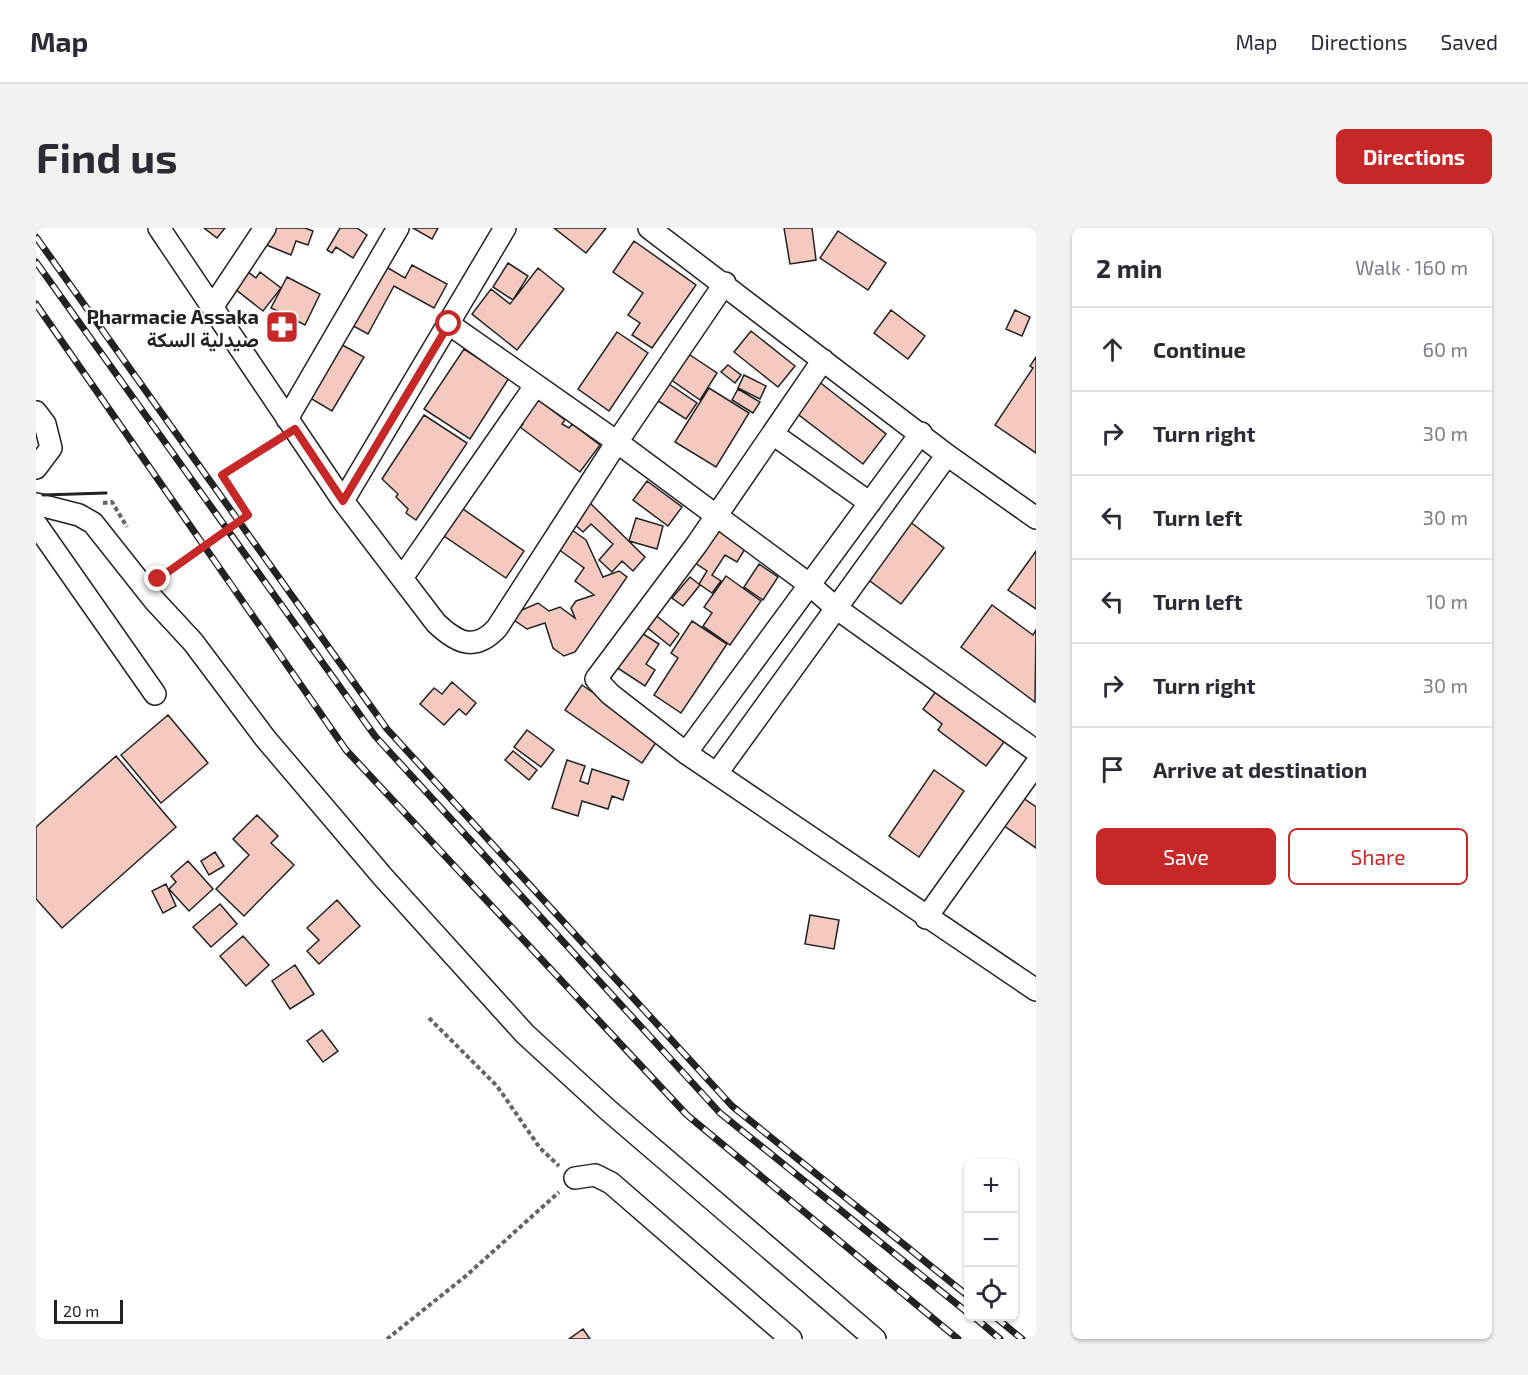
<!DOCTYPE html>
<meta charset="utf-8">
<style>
:root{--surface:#fff;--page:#f2f2f3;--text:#2b2b33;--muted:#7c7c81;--line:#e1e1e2;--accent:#c62828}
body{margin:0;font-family:"Exo 2",Vazirmatn,sans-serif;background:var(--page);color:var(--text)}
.controls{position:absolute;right:18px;bottom:18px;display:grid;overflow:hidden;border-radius:9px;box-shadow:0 2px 4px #0004}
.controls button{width:54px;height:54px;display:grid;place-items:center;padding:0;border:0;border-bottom:2px solid var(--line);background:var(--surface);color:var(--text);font:30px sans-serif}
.scale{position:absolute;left:18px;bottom:15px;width:69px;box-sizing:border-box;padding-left:6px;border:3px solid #222;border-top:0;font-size:16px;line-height:21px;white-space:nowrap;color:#222;-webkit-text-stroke:4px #fff;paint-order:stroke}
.stop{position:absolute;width:18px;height:18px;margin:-14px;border:4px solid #c62828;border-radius:50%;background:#fff}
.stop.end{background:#c62828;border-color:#fff;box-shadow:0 2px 6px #0008}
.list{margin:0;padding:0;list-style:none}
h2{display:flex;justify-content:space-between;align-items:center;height:78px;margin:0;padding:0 24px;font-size:26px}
h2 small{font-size:20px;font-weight:400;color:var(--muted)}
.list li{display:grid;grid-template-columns:39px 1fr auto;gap:18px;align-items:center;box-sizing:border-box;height:84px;padding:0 24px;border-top:2px solid var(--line)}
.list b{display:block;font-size:22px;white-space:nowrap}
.list em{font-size:20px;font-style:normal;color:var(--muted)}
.actions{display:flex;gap:12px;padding:18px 24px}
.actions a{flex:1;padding:14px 0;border:2px solid var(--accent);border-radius:9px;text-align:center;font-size:21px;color:var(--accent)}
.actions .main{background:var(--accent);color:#fff}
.icon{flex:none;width:33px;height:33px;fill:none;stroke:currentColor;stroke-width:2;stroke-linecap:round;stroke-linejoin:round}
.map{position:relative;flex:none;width:1000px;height:1111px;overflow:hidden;border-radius:9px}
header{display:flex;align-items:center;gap:36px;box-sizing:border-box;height:84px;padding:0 30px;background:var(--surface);border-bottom:2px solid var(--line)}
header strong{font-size:28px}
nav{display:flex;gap:33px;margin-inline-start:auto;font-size:21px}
.intro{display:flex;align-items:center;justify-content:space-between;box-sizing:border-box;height:144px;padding:0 36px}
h1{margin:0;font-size:42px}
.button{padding:15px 27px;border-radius:9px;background:var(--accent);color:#fff;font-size:21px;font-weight:700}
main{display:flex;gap:36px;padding:0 36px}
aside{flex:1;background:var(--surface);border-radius:9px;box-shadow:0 2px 4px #0004}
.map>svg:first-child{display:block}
.building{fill:#f3c9c0;stroke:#222;stroke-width:1.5}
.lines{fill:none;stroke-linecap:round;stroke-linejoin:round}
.street-casing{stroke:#222;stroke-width:24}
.path{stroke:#646464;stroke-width:4;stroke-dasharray:4.5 3;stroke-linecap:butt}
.street{stroke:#fff;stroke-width:21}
.rail-casing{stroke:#222;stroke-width:7}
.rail{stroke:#fff;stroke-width:4.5;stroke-dasharray:14;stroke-linecap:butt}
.path-bridge{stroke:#646464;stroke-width:4;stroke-dasharray:4.5 3;stroke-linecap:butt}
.wall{stroke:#222;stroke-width:3}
.route{stroke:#c62828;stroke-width:8}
.labels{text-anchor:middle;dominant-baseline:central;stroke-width:4.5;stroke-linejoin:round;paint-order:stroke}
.poi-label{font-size:20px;font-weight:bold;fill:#222;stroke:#fff;text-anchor:end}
</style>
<header>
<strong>Map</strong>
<nav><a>Map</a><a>Directions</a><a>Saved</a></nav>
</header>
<div class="intro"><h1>Find us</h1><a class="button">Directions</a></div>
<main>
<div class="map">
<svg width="1000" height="1111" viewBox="0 0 1000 1111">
<rect width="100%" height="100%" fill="#fff"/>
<!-- building -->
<path class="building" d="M168,0H189L181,10Z
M234,0H269L277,3L272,17L260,13L255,27L228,16Z
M304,0H321L331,7L317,30L300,19L296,25L291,22Z
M377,0H402L396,11Z
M518,0H570L550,25Z
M748,0H776L780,32L754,36Z
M802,3L850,35L832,62L784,30Z
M598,13L660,57L616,120L596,107L604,95L592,87L607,65L577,44Z
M342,34L369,50L376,37L411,56L398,80L358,58L332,106L310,94Z
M472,35L492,48L477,72L457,59Z
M207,40L220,50L224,44L245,60L227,83L194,57Z
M502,40L528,61L481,122L436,86L455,61L474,76Z
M251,49L284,66L269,97L235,80Z
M855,82L889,108L872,131L838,105Z
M979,82L994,89L986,108L970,101Z
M715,103L759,138L742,159L698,124Z
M581,104L612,125L573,183L542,161Z
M301,114L328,129L296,183L269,167Z
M428,121L473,150L434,211L388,181Z
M651,125L681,145L664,172L634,151Z
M1000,129V225L959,197L997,140L994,138Z
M692,137L705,147L699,155L685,144Z
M708,147L730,158L724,171L702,160Z
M782,153L850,206L827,236L759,184Z
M630,154L661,175L650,191L619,171Z
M673,160L713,185L680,239L639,214Z
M702,161L724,174L717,185L696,172Z
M501,171L529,192L526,196L533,200L536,196L564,217L544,244L484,199L487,196L484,194Z
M388,187L431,215L380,292L370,285L372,281L360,269L362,266L346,251Z
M611,253L646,279L632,298L597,272Z
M553,274L609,329L597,343L586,333L576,344L563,332L577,316L555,296L547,304L535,293Z
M424,279L488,323L470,350L405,306Z
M600,290L627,298L621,321L593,313Z
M873,293L908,320L865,376L830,350Z
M675,298L709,321L701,334L689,327L676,347L685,353L676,365L663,356L671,343L653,331Z
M536,302L550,312L567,349L583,343L591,349L539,424L528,428L517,420L509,395L491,401L472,388L502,375L513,383L524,379L539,390L535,380L540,373L558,367L539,353L548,340L518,318Z
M1000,323V381L972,362Z
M723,336L742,349L727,372L708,359Z
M690,348L725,373L694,417L667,398L676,385L668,379Z
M654,349L664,357L647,378L636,370Z
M956,377L997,407L1000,402L999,474L925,419Z
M612,381L643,406L634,418L603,393Z
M656,393L691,416L645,485L618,467L642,430L635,425Z
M601,402L623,416L610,436L619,442L609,458L574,435Z
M416,454L440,475L430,487L423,481L408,497L384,476L398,460L406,466Z
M906,455L974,506L950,538L902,502L906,496L887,481Z
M546,457L623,510L606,535L529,482Z
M132,487L172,535L125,575L85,527Z
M491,502L518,522L505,539L478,519Z
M477,523L501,542L493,552L469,532Z
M80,528L140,599L26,700L0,671V599Z
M531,532L549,538L544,553L552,556L556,541L593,553L587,572L576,568L572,581L546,573L542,588L516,580Z
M898,542L928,563L883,629L853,608Z
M983,567L1000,579V620L964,595Z
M221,587L242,608L235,615L258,637L208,688L180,661L213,627L197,611Z
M179,624L188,638L173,647L165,633Z
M152,633L177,661L153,683L133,661L140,654L135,648Z
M130,656L140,678L127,685L116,663Z
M301,672L324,698L283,736L271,723L283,712L271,700Z
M184,676L201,696L175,719L157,699Z
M774,687L803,692L798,721L769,716Z
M207,708L233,737L210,758L184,728Z
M259,737L278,766L254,781L236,753Z
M286,802L302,823L287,834L271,813Z
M547,1101L554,1111H533Z"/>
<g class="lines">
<!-- street casing -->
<g class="street-casing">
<path id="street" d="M123,0L307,273L400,395C421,415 439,424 461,400L581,214L689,55
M613,0L911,227L1000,290
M177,78L229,0
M413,96L581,214L774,357L800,380L1000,523
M787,132L661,316L560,451L574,466L650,525L1000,762
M0,184L9,196L15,220L0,240
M251,191L362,0
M737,206L834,275
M307,273L469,0
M0,276L43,287L57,295L118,372L157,414L229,510L347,649L489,806L572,882L839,1111
M0,296L119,466
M366,350L499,158
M650,525L885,205
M681,545L911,227
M890,690L1000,536
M539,950L559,947L575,955L755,1111"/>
</g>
<!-- path -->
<path class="path" d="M67,275L76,274L91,299
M212,287L186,247L241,212
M393,790L461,858L504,920L523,938
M351,1111L431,1047L523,964"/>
<!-- street -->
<use href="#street" class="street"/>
<!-- rail casing -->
<g class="rail-casing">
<path id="rail" d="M0,9L351,501L696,878L932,1068
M0,34L339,508L684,885L932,1085
M0,76L310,522L651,887L922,1111
M937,1088L964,1111
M958,1088L986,1111"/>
</g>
<!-- rail -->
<use href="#rail" class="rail"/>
<!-- path-bridge -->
<path class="path-bridge" d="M122,351L212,287"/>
<!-- wall -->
<path class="wall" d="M7,267L70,265"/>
</g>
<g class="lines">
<!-- route -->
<path class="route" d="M122,351L212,287L186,247L259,201L307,273L413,96"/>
</g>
<!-- icons -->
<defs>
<g id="pharmacy-square" transform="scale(1.725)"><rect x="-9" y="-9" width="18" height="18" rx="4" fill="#c62828" stroke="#fff"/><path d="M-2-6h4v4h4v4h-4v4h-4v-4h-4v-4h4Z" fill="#fff"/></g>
</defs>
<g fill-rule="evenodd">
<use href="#pharmacy-square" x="246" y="99"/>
</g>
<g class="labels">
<!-- poi labels -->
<g class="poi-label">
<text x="223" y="88">Pharmacie Assaka<tspan x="223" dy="23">صيدلية السكة</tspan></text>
</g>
</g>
</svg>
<div class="controls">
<button>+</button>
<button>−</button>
<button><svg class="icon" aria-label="locate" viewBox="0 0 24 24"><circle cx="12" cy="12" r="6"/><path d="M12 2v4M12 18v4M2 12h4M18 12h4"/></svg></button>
</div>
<div class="scale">20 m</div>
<div class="stop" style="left:413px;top:96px"></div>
<div class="stop end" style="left:122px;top:351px"></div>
</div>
<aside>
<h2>2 min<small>Walk · 160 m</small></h2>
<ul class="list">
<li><svg class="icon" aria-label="ahead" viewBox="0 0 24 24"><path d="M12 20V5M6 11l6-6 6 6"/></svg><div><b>Continue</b></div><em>60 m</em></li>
<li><svg class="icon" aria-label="right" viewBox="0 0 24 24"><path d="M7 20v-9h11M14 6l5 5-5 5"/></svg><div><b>Turn right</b></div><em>30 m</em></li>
<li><svg class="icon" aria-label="left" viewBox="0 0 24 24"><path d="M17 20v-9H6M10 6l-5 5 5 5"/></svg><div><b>Turn left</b></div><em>30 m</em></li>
<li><svg class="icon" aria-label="left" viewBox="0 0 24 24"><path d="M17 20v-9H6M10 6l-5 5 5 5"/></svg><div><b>Turn left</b></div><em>10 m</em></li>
<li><svg class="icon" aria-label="right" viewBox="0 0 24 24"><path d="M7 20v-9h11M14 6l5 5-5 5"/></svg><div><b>Turn right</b></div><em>30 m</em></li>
<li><svg class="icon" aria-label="arrive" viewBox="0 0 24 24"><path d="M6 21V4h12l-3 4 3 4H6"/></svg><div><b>Arrive at destination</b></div></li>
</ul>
<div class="actions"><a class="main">Save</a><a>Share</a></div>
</aside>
</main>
